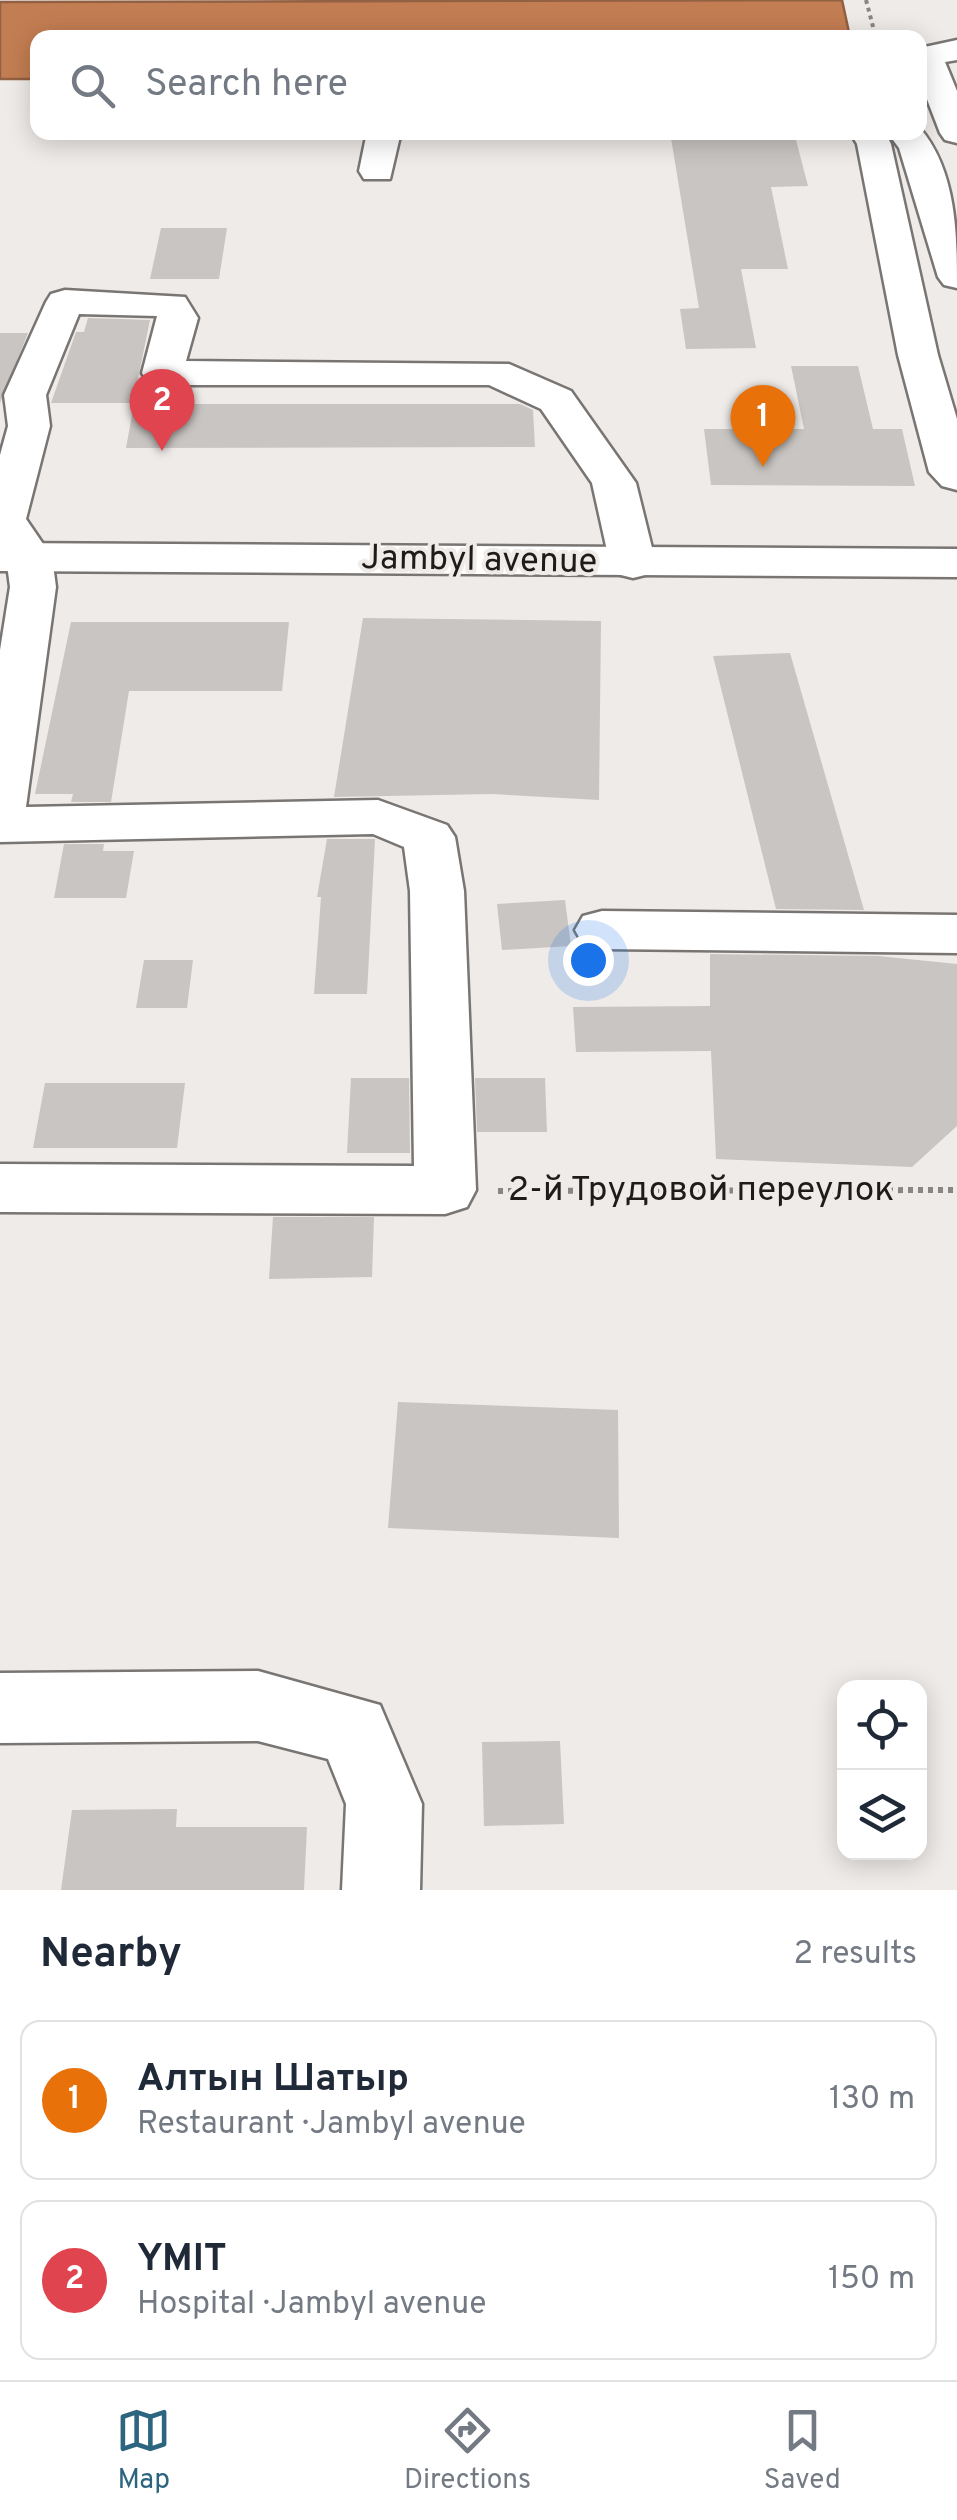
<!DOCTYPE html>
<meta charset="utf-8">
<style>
:root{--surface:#fff;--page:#f2f2f3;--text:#1f2937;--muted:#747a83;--line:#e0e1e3;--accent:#2d647f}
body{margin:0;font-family:Overpass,sans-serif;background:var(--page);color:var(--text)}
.controls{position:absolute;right:30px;bottom:30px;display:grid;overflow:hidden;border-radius:20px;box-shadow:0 5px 25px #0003}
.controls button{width:90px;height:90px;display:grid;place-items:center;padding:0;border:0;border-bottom:2px solid var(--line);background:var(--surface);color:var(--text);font:50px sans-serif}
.you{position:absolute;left:588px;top:960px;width:35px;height:35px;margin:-25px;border:8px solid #fff;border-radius:50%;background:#1a73e8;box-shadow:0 0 0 15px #1a73e833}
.badge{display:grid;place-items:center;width:65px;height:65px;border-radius:50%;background:var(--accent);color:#fff;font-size:32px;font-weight:700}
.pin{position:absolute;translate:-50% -82px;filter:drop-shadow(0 2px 5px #0008)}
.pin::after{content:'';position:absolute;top:52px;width:35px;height:30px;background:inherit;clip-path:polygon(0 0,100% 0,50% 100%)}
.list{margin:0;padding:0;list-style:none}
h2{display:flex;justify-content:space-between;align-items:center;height:130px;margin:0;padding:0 40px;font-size:42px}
h2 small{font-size:32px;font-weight:400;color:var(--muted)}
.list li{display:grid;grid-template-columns:65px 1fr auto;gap:30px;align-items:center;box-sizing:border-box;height:160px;margin:0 20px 20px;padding:0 20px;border:2px solid var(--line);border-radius:20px}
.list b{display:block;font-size:38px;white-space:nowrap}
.list p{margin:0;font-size:32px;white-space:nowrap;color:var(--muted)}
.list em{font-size:32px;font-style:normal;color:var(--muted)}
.icon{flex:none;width:55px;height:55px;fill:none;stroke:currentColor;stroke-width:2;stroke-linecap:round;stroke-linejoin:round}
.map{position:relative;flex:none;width:957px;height:1890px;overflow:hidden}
.search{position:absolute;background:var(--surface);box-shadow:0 5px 25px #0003;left:30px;right:30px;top:30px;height:110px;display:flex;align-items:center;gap:25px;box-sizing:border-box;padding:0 35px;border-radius:20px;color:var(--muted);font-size:38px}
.sheet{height:490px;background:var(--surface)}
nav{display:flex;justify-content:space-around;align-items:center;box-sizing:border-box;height:140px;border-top:2px solid var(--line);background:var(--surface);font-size:28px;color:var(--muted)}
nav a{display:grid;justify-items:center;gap:5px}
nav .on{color:var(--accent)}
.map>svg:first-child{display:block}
.water{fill:#c37d52;stroke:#926042;stroke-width:2.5}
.building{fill:#c9c5c2}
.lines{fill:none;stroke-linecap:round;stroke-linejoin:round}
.minor-casing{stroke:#787573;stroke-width:5}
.major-casing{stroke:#787573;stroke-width:5}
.path-far1{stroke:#888583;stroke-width:4;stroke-dasharray:4 4;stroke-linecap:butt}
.path{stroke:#888583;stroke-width:6;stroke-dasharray:5 5;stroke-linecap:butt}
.minor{fill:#fff;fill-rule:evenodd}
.major{fill:#fff;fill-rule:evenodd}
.labels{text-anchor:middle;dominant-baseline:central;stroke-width:8;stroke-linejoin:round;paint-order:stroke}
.street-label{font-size:35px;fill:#1e1c1b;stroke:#efebe8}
</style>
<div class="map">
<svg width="957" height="1890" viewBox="0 0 957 1890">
<rect width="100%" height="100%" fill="#efebe8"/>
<!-- water -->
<path class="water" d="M842,0L850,37L38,38L37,79H0V2Z"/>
<!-- building -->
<path class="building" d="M670,132H794L808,186L771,187L788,269H741L756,348L686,349L680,309L699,308Z
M161,228H227L219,279H150Z
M88,318L150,320L133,403H51L76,332H84Z
M0,333H28L0,403Z
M791,366H858L873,429H902L915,486L711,485L704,429H804Z
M134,404H520L533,410L535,447L126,448Z
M363,618L601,621L599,800L492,794L334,797Z
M71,622H289L282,691H129L111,802H71L73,794H35Z
M790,653L864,910L776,909L713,656Z
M327,839H375L367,994H314L321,897H317Z
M64,844H104L103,851H134L126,898H54Z
M565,900L571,946L502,950L497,904Z
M710,954L878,956L957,964V1126L912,1167L716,1159L711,1051L576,1052L573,1007L710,1006Z
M144,960H193L187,1008H136Z
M351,1078H409L410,1153H347Z
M475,1078H545L547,1132H477Z
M45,1083H185L177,1148H33Z
M273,1217H374L372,1277L269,1279Z
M398,1402L618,1410L619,1538L388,1528Z
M560,1741L564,1824L484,1826L482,1742Z
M177,1809L176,1827H307L304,1890H61L72,1810Z"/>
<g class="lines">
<!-- minor casing -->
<g class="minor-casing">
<path id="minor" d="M957,40V60L945,62L957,91V143L945,140L940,133L920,81V48Z
M920,128C957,172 957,235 957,288L944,285L938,277L899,148L887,132H920Z
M367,132H401L390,179H364L359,171Z
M850,132H885L891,144L938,355L957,419V490L942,486L929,472L898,355L857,144Z
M65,290L185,297L198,318L186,361L509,364L571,391L636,483L656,564L649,574L633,578L617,574L610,564L592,483L541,409L489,385H162L148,382L142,373L157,316L79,314L46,395L50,426L26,519L52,557L56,587L26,807L378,800L447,825L455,837L464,891L476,1190L467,1207L445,1214L0,1212V1164L414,1166L410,891L404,847L373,834L0,842V650L10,587L6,557L0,547V455L8,426L4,395L46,302L51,294Z
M602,911L957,915V953L602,949L583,944L575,930L583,916Z
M258,1671L380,1705L422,1804L420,1890H342L346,1804L328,1759L258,1741L0,1743V1673Z"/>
</g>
<!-- major casing -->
<g class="major-casing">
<path id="major" d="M0,543L957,549V577L0,571Z"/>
</g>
<!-- path-far1 -->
<path class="path-far1" d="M866,0L876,38"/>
<!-- path -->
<path class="path" d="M498,1191L957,1190"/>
<!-- minor -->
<use href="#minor" class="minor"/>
<!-- major -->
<use href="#major" class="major"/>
</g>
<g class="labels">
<!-- street labels -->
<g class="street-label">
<text transform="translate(479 561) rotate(1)">Jambyl avenue</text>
<text x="701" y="1191">2-й Трудовой переулок</text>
</g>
</g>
</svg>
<div class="controls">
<button><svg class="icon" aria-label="locate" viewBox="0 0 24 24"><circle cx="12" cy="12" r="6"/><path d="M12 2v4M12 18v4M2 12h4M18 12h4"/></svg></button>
<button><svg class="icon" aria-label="layers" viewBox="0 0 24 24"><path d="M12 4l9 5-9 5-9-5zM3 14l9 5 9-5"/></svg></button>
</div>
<div class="you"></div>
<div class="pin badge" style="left:763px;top:467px;background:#e8710a">1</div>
<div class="pin badge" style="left:162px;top:451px;background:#e0444e">2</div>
<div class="search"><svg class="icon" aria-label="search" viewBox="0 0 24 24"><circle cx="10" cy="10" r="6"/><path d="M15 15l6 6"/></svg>Search here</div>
</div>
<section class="sheet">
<h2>Nearby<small>2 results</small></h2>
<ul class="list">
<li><span class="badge" style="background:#e8710a">1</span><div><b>Алтын Шатыр</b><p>Restaurant · Jambyl avenue</p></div><em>130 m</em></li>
<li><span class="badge" style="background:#e0444e">2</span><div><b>YMIT</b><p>Hospital · Jambyl avenue</p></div><em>150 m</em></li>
</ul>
</section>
<nav>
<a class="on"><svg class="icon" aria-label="map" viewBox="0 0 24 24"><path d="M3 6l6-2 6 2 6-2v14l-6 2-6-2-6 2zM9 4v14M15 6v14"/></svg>Map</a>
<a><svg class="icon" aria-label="directions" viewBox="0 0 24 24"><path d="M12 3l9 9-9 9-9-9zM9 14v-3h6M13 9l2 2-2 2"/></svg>Directions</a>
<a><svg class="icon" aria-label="saved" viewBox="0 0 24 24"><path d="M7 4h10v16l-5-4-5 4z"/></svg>Saved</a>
</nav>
